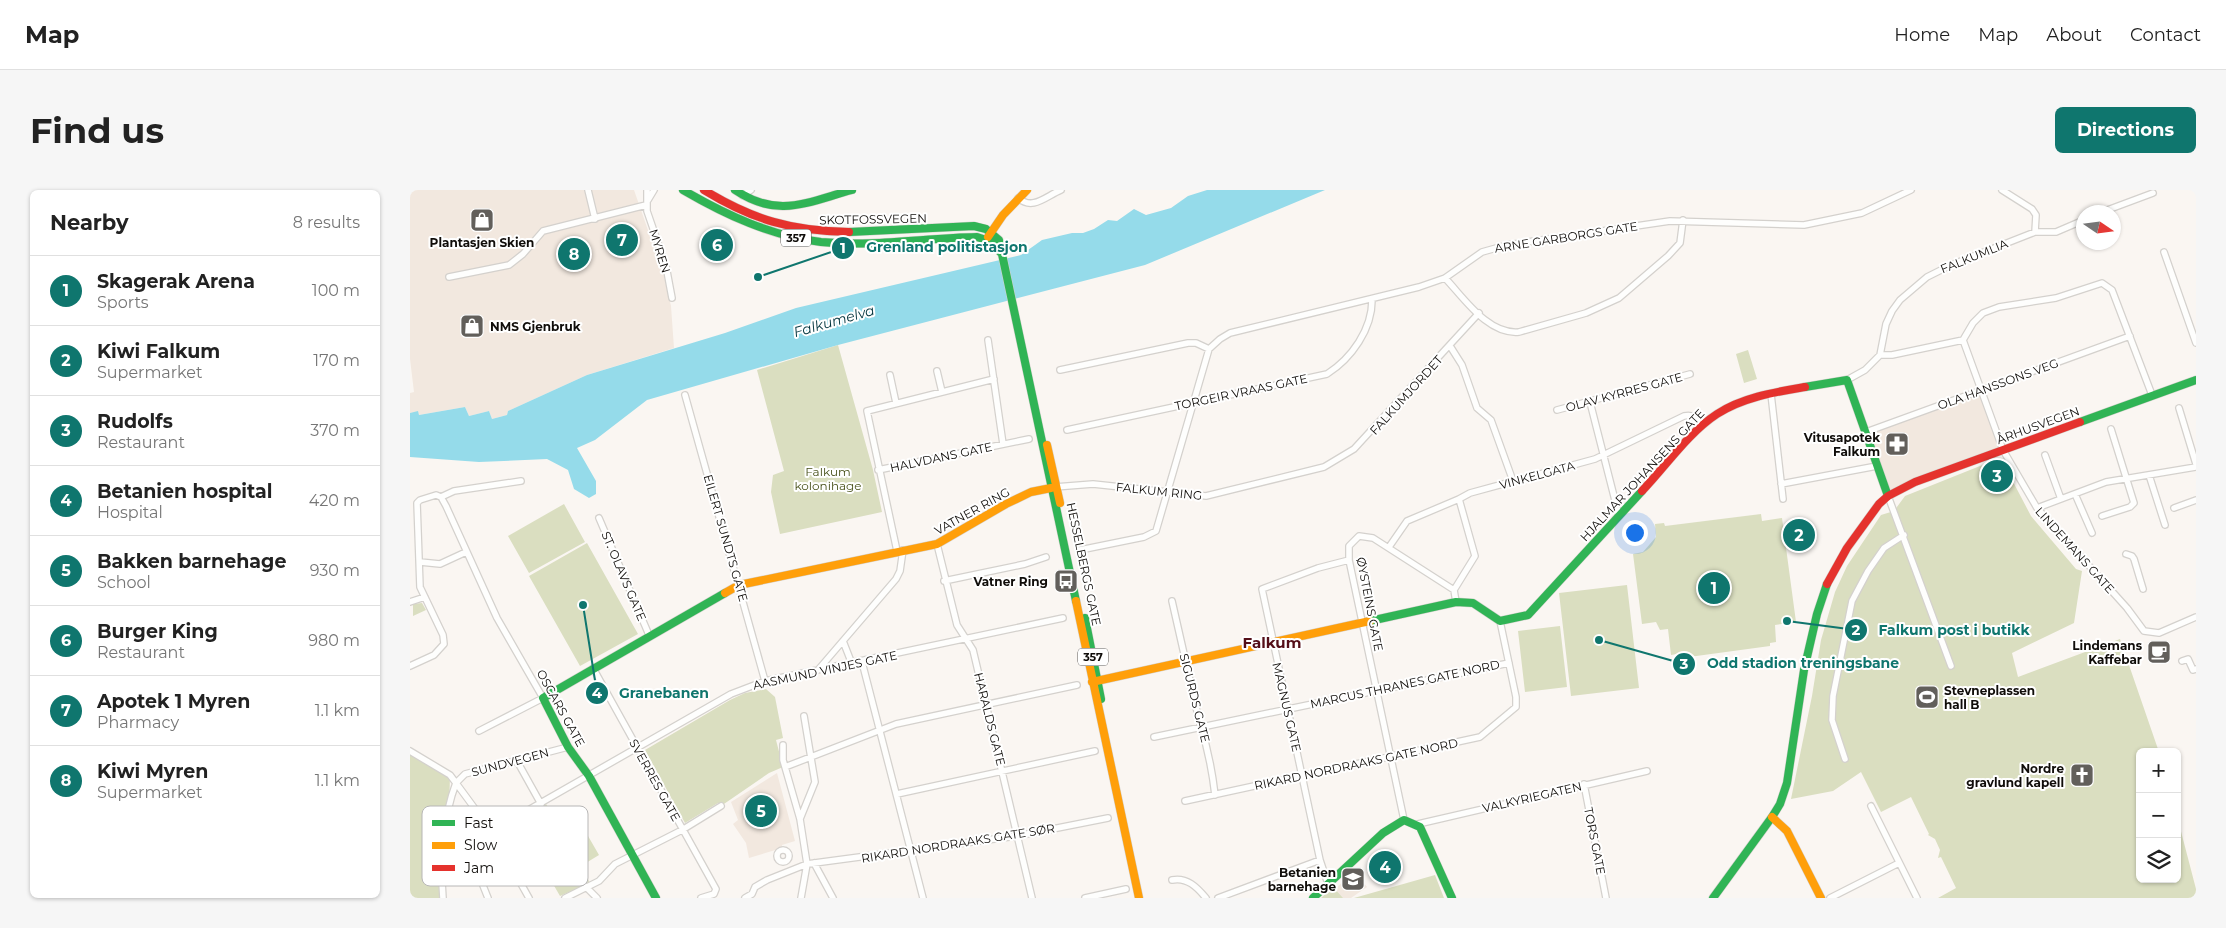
<!DOCTYPE html>
<meta charset="utf-8">
<style>
:root{--surface:#fff;--page:#f6f6f6;--text:#222;--muted:#767676;--line:#e0e0e0;--accent:#0f766e}
body{margin:0;font-family:Montserrat,sans-serif;background:var(--page);color:var(--text)}
.controls{position:absolute;right:15px;bottom:15px;display:grid;overflow:hidden;border-radius:8px;box-shadow:0 1px 4px #0004}
.controls button{width:45px;height:45px;display:grid;place-items:center;padding:0;border:0;border-bottom:1px solid var(--line);background:var(--surface);color:var(--text);font:25px sans-serif}
.compass{position:absolute;left:1666px;top:15px;width:45px;height:45px;border-radius:50%;background:var(--surface);box-shadow:0 1px 4px #0004;rotate:103deg}
.you{position:absolute;left:1224px;top:342px;width:18px;height:18px;margin:-12px;border:4px solid #fff;border-radius:50%;background:#1a73e8;box-shadow:0 0 0 8px #1a73e833}
.badge{display:grid;place-items:center;width:32px;height:32px;border-radius:50%;background:var(--accent);color:#fff;font-size:16px;font-weight:700}
.pin{position:absolute;translate:-50% -50%;border:2px solid #fff;box-shadow:0 1px 5px #0006}
.list{margin:0;padding:0;list-style:none}
h2{display:flex;justify-content:space-between;align-items:center;height:65px;margin:0;padding:0 20px;font-size:21px}
h2 small{font-size:16px;font-weight:400;color:var(--muted)}
.list li{display:grid;grid-template-columns:32px 1fr auto;gap:15px;align-items:center;box-sizing:border-box;height:70px;padding:0 20px;border-top:1px solid var(--line)}
.list b{display:block;font-size:19px;white-space:nowrap}
.list p{margin:0;font-size:16px;white-space:nowrap;color:var(--muted)}
.list em{font-size:16px;font-style:normal;color:var(--muted)}
.icon{flex:none;width:28px;height:28px;fill:none;stroke:currentColor;stroke-width:2;stroke-linecap:round;stroke-linejoin:round}
.map{position:relative;flex:none;width:1786px;height:708px;overflow:hidden;border-radius:8px}
header{display:flex;align-items:center;gap:30px;box-sizing:border-box;height:70px;padding:0 25px;background:var(--surface);border-bottom:1px solid var(--line)}
header strong{font-size:24px}
nav{display:flex;gap:28px;margin-inline-start:auto;font-size:18px}
.intro{display:flex;align-items:center;justify-content:space-between;box-sizing:border-box;height:120px;padding:0 30px}
h1{margin:0;font-size:35px}
.button{padding:12px 22px;border-radius:8px;background:var(--accent);color:#fff;font-size:18px;font-weight:700}
main{display:flex;gap:30px;padding:0 30px}
aside{flex:1;background:var(--surface);border-radius:8px;box-shadow:0 1px 4px #0004}
.map>svg:first-child{display:block}
.built{fill:#f2e8df}
.green{fill:#dadec0}
.water{fill:#95dbea}
.lines{fill:none;stroke-linecap:round;stroke-linejoin:round}
.street-casing{stroke:#d4d1cd;stroke-width:8}
.fast-casing{stroke:#d4d1cd;stroke-width:9}
.slow-casing{stroke:#d4d1cd;stroke-width:9}
.jam-casing{stroke:#d4d1cd;stroke-width:9}
.street{stroke:#fefefd;stroke-width:5.5}
.fast{stroke:#30b455;stroke-width:8}
.slow{stroke:#ff9f0a;stroke-width:8}
.jam{stroke:#e5322d;stroke-width:8}
.labels{text-anchor:middle;dominant-baseline:central;stroke-width:4;stroke-linejoin:round;paint-order:stroke}
.shield{fill:#fff;stroke:#585654;stroke-width:1}
.shield-label{font-size:11px;font-weight:bold;fill:#100d0a}
.street-label{font-size:12px;fill:#100d0a;stroke:#fff}
.poi-label{font-size:12px;font-weight:bold;fill:#100d0a;stroke:#fff;text-anchor:end}
.park-label{font-size:12px;fill:#475019;stroke:#fff}
.water-label{font-size:14px;font-style:italic;fill:#00333c;stroke:#fff}
.quarter-label{font-size:15px;font-weight:bold;fill:#540f19;stroke:#fff}
.key{fill:#fff;stroke:#b7b6b6;stroke-width:1}
.key-label{font-size:14px;fill:#100d0a}
.leader{fill:none;stroke:#0f766e;stroke-width:2}
.callout-dot{fill:#0f766e;stroke:#fff;stroke-width:2}
.mark-label{font-size:15px;text-anchor:middle;font-weight:bold;fill:#fff}
.callout-label{font-size:14px;text-anchor:middle;font-weight:bold;fill:#0f766e;stroke:#fff;stroke-width:4;stroke-linejoin:round;paint-order:stroke}
</style>
<header>
<strong>Map</strong>
<nav><a>Home</a><a>Map</a><a>About</a><a>Contact</a></nav>
</header>
<div class="intro"><h1>Find us</h1><a class="button">Directions</a></div>
<main>
<aside>
<h2>Nearby<small>8 results</small></h2>
<ul class="list">
<li><span class="badge">1</span><div><b>Skagerak Arena</b><p>Sports</p></div><em>100 m</em></li>
<li><span class="badge">2</span><div><b>Kiwi Falkum</b><p>Supermarket</p></div><em>170 m</em></li>
<li><span class="badge">3</span><div><b>Rudolfs</b><p>Restaurant</p></div><em>370 m</em></li>
<li><span class="badge">4</span><div><b>Betanien hospital</b><p>Hospital</p></div><em>420 m</em></li>
<li><span class="badge">5</span><div><b>Bakken barnehage</b><p>School</p></div><em>930 m</em></li>
<li><span class="badge">6</span><div><b>Burger King</b><p>Restaurant</p></div><em>980 m</em></li>
<li><span class="badge">7</span><div><b>Apotek 1 Myren</b><p>Pharmacy</p></div><em>1.1 km</em></li>
<li><span class="badge">8</span><div><b>Kiwi Myren</b><p>Supermarket</p></div><em>1.1 km</em></li>
</ul>
</aside>
<div class="map">
<svg width="1786" height="708" viewBox="0 0 1786 708">
<rect width="100%" height="100%" fill="#faf6f2"/>
<!-- built -->
<path class="built" d="M0,0H224L254,86L261,116L264,158L177,185L98,221L97,225L82,229L79,221L59,226L55,217L9,225L8,222L0,223V203L4,202L0,169Z
M1572,200L1593,260L1478,306L1456,242Z
M367,583L385,651L372,655V658L339,668L336,653L323,634L328,630L321,612Z
M944,681L957,697L941,708H923L920,704Z"/>
<!-- green -->
<path class="green" d="M428,155L463,280L472,322L370,344L361,302L363,285L374,281L347,180Z
M1338,160L1347,189L1334,193L1326,164Z
M1575,274L1580,285L1593,290L1600,286L1621,326L1666,379L1672,381L1664,433L1602,463L1608,487L1710,449L1749,562H1730V689H1767V626L1786,699V708H1528L1546,698L1531,667L1528,668L1530,660L1525,649L1518,645L1519,644L1501,607L1471,622L1451,582L1423,601L1381,609L1402,506L1411,450L1425,402L1437,376L1471,325L1484,321L1495,306Z
M154,314L175,352L119,383L98,346Z
M1351,324L1352,331L1372,328L1386,432L1365,435L1366,452L1360,453V456L1279,467L1278,465L1268,467L1267,464L1261,465L1258,439L1250,440L1246,432L1232,434L1223,364L1233,362L1246,347L1245,334L1254,333L1255,336Z
M177,353L228,444L170,476L119,386Z
M1217,395L1229,498L1161,506L1149,403Z
M12,413L16,420L3,426V414Z
M1150,436L1157,497L1115,502L1108,441Z
M356,499L365,507L373,548L366,550L373,577L359,583L311,616L308,613L275,633L235,560L320,510L335,503Z
M0,560L40,585C40,626 30,667 33,708H0Z
M136,614L146,629L163,620L189,665L171,676L180,693L150,706L117,649L137,637L128,619Z
M1025,685L1034,708H944Z
M923,697L933,708H911Z"/>
<!-- water -->
<path class="water" d="M797,0H915L735,75L428,155L237,210L185,250L167,258L186,291V304L179,308L164,299L158,280L137,269L69,272L0,267V223L8,221L9,225L55,217L59,226L79,221L82,229L97,225L98,221L177,185L315,143L386,118L611,65L632,50L662,43H673L684,39L698,30L707,31L724,19L736,25L761,18L778,6Z"/>
<g class="lines">
<!-- street casing -->
<g class="street-casing">
<path id="street" d="M178,0L185,29
M237,0V21L256,76L262,108
M1592,0L1622,19L1626,25L1625,42
M332,5L341,0
M608,8C623,21 636,6 651,0
M238,10L244,0
M1692,22L1743,3
M1754,62L1786,153
M39,87L99,75L113,64L133,41L236,15
M1035,88C1054,108 1078,145 1109,142L1176,123L1209,108L1258,66L1270,53L1273,30
M578,150L593,254
M1553,150L1593,260L1627,318L1717,418L1734,441L1749,443L1786,427
M1553,150L1563,133L1573,123L1589,117L1646,108L1692,93L1702,100L1742,205
M1040,156L1052,175L1067,218L1081,230L1103,291
M1470,165L1476,134L1482,121L1490,110L1517,87L1541,75L1625,42H1646L1674,30
M650,180L778,153H786L799,159L810,149L820,143L1009,97L1035,88L1072,62L1097,55L1260,31L1394,35L1452,23L1501,0
M527,181L532,202
M480,185L486,213
M1437,190L1455,180L1470,165H1482L1553,150
M1361,204L1373,309
M275,205L355,491
M1180,212L1209,326
M1769,218L1786,274
M1147,220L1280,184
M657,240L917,184C942,168 962,139 962,110
M1456,242L1720,146
M1635,265L1651,309
M468,280L619,249
M1739,285L1755,335
M1371,294L1467,276
M645,297L683,294L796,306L914,277L944,259L1069,123
M1665,304L1682,343
M1478,306L1541,476
M31,307L44,301L111,291
M1627,318L1696,292L1786,277
M1764,318L1786,310
M1692,326L1720,317L1724,313L1701,239
M189,328L239,445
M527,354L547,435L563,460L622,708
M979,357L997,331L1049,309
M670,360L734,347L746,341L799,159
M487,361L457,221L584,189
M1716,364L1722,366L1724,369L1733,399
M10,372L30,374L56,362
M534,391L615,374L636,367
M1044,400L1065,366L1049,309L1060,303L1185,269L1274,226C1283,224 1287,228 1294,234
M762,411L789,530C797,555 802,579 805,605
M0,412L15,407
M433,451L442,474
M1772,471L1778,469L1783,480L1786,479
M452,472L513,708
M0,476L24,465L34,454L33,445L10,397L7,313L10,310L26,305L31,307L36,316L87,428L133,508L69,541
M183,478L306,699L304,704L291,708
M408,480L486,389L490,381L493,360
M744,547L1099,473
M373,555V570L390,629L397,674L391,708
M0,561L40,585L46,593C33,627 30,671 33,708
M1435,569L1422,530L1423,506L1442,411L1458,381L1474,358L1494,345
M107,571L131,614
M375,577L486,534L667,495
M1174,594L1196,708
M487,604L685,561
M775,611L1070,547L1106,517V507L1090,431
M1461,616L1507,708
M390,629L405,592L394,526
M994,630L939,370V356L949,346L963,348L1044,400L1046,412
M1008,634L1237,581
M367 666a6 6 0 1 1 12 0a6 6 0 1 1-12 0Z
M404,673L423,708
M762,690C777,687 787,697 796,708
M918,694L910,670L852,399L908,378L939,370
M176,697L187,708
M78,708L68,683L64,651L321,504L355,491L653,428
M119,708L82,642L46,593L55,584L158,557
M155,708L189,691L205,674L272,640L311,616
M335,708L342,704L345,697L357,690L397,674L607,646L698,628
M675,708L716,699
M808,708L910,670
M1420,708L1489,673"/>
</g>
<!-- fast casing -->
<g class="fast-casing">
<path id="fast" d="M273,0C316,25 361,46 411,52C463,57 515,48 567,47L582,52L590,62
M325,0C368,29 397,12 442,0
M439,42L564,36L576,39L589,50L666,411
M1395,197L1437,190L1478,306
M1670,232L1786,190
M675,428L691,509
M960,431L1046,412L1063,413L1090,431L1118,425L1232,301
M246,708L179,586L158,557L133,508L315,403
M903,708L973,643L994,630L1010,637L1042,708
M1303,708L1362,627L1370,614L1377,593L1394,480L1407,424L1417,394"/>
</g>
<!-- slow casing -->
<g class="slow-casing">
<path id="slow" d="M578,47L593,25L617,0
M637,255L650,313
M315,403L329,395L527,354L596,314L621,302L641,298
M666,411L729,708
M682,492L960,431
M1362,627L1377,641L1411,708"/>
</g>
<!-- jam casing -->
<g class="jam-casing">
<path id="jam" d="M294,0C343,30 382,41 439,42
M1232,301C1256,276 1278,243 1307,224C1333,207 1366,202 1395,197
M1417,394L1437,358L1469,314L1478,306L1505,292L1670,232"/>
</g>
<!-- street -->
<use href="#street" class="street"/>
<!-- fast -->
<use href="#fast" class="fast"/>
<!-- slow -->
<use href="#slow" class="slow"/>
<!-- jam -->
<use href="#jam" class="jam"/>
</g>
<!-- icons -->
<defs>
<g id="shop-square" transform="scale(1.25)"><rect x="-9" y="-9" width="18" height="18" rx="4" fill="#625f5b" stroke="#fff"/><path d="M-5-2.5h2.3a2.7 3.5 0 0 1 5.4 0H5L5.5 6h-11ZM-1.5-2.5h3a1.5 2.3 0 0 0-3 0Z" fill="#fff"/></g>
<g id="pharmacy-square" transform="scale(1.25)"><rect x="-9" y="-9" width="18" height="18" rx="4" fill="#625f5b" stroke="#fff"/><path d="M-2-6h4v4h4v4h-4v4h-4v-4h-4v-4h4Z" fill="#fff"/></g>
<g id="bus-square" transform="scale(1.25)"><rect x="-9" y="-9" width="18" height="18" rx="4" fill="#625f5b" stroke="#fff"/><path d="M-5-6H5V4H4V6H2V4H-2V6H-4V4H-5ZM-3.5-4V0h7V-4ZM-3.5 1.2v1.5H-2V1.2ZM2 1.2v1.5H3.5V1.2Z" fill="#fff"/></g>
<g id="cafe-square" transform="scale(1.25)"><rect x="-9" y="-9" width="18" height="18" rx="4" fill="#625f5b" stroke="#fff"/><path d="M-5.5-4.5H6V0H3Q3 3.5 0 3.5H-2.5Q-5.5 3.5-5.5 0ZM3-3.2v2h1.7v-2ZM-6 4.5H4V6H-6Z" fill="#fff"/></g>
<g id="stadium-square" transform="scale(1.25)"><rect x="-9" y="-9" width="18" height="18" rx="4" fill="#625f5b" stroke="#fff"/><path d="M0-5a6.5 5 0 1 0 0 10a6.5 5 0 1 0 0-10ZM-3.5-1.8h7v3.6h-7Z" fill="#fff"/></g>
<g id="church-square" transform="scale(1.25)"><rect x="-9" y="-9" width="18" height="18" rx="4" fill="#625f5b" stroke="#fff"/><path d="M-1.2-6h2.4v3.5h3.3v2.4h-3.3V6h-2.4V-.1h-3.3v-2.4h3.3Z" fill="#fff"/></g>
<g id="school-square" transform="scale(1.25)"><rect x="-9" y="-9" width="18" height="18" rx="4" fill="#625f5b" stroke="#fff"/><path d="M0-5L7-2L0 1L-7-2ZM-4 1L0 2.5L4 1V4Q0 6-4 4Z" fill="#fff"/></g>
</defs>
<g fill-rule="evenodd">
<use href="#shop-square" x="72" y="30"/>
<use href="#shop-square" x="62" y="136"/>
<use href="#pharmacy-square" x="1487" y="254"/>
<use href="#bus-square" x="656" y="391"/>
<use href="#cafe-square" x="1749" y="462"/>
<use href="#stadium-square" x="1517" y="507"/>
<use href="#church-square" x="1672" y="585"/>
<use href="#school-square" x="943" y="689"/>
</g>
<g class="labels">
<!-- shield labels -->
<g class="shield">
<rect x="371" y="39.5" width="30" height="17" rx="4"/>
<rect x="668" y="458.5" width="30" height="17" rx="4"/>
</g>
<g class="shield-label">
<text x="386" y="48">357</text>
<text x="683" y="467">357</text>
</g>
<!-- street labels -->
<g class="street-label">
<text transform="translate(463 29) rotate(-1)">SKOTFOSSVEGEN</text>
<text transform="translate(1156 47) rotate(-9)">ARNE GARBORGS GATE</text>
<text transform="translate(250 61) rotate(73)">MYREN</text>
<text transform="translate(1564 66) rotate(-22)">FALKUMLIA</text>
<text transform="translate(1588 194) rotate(-20)">OLA HANSSONS VEG</text>
<text transform="translate(831 202) rotate(-12)">TORGEIR VRAAS GATE</text>
<text transform="translate(1214 202) rotate(-15)">OLAV KYRRES GATE</text>
<text transform="translate(996 205) rotate(-48)">FALKUMJORDET</text>
<text transform="translate(1628 235) rotate(-20)">ÅRHUSVEGEN</text>
<text transform="translate(531 267) rotate(-12)">HALVDANS GATE</text>
<text transform="translate(1127 285) rotate(-15)">VINKELGATA</text>
<text transform="translate(1232 285) rotate(-47)">HJALMAR JOHANSENS GATE</text>
<text transform="translate(749 301) rotate(6)">FALKUM RING</text>
<text transform="translate(562 321) rotate(-29)">VATNER RING</text>
<text transform="translate(316 348) rotate(74)">EILERT SUNDTS GATE</text>
<text transform="translate(1665 360) rotate(48)">LINDEMANS GATE</text>
<text transform="translate(674 374) rotate(78)">HESSELBERGS GATE</text>
<text transform="translate(214 386) rotate(67)">ST. OLAVS GATE</text>
<text transform="translate(960 414) rotate(79)">ØYSTEINS GATE</text>
<text transform="translate(415 480) rotate(-12)">AASMUND VINJES GATE</text>
<text transform="translate(995 494) rotate(-12)">MARCUS THRANES GATE NORD</text>
<text transform="translate(785 508) rotate(76)">SIGURDS GATE</text>
<text transform="translate(877 517) rotate(77)">MAGNUS GATE</text>
<text transform="translate(151 518) rotate(61)">OSCARS GATE</text>
<text transform="translate(580 529) rotate(76)">HARALDS GATE</text>
<text transform="translate(100 572) rotate(-15)">SUNDVEGEN</text>
<text transform="translate(946 574) rotate(-12)">RIKARD NORDRAAKS GATE NORD</text>
<text transform="translate(245 590) rotate(61)">SVERRES GATE</text>
<text transform="translate(1122 607) rotate(-13)">VALKYRIEGATEN</text>
<text transform="translate(1185 651) rotate(79)">TORS GATE</text>
<text transform="translate(548 653) rotate(-9)">RIKARD NORDRAAKS GATE SØR</text>
</g>
<!-- poi labels -->
<g class="poi-label">
<text x="72" y="52" text-anchor="middle">Plantasjen Skien</text>
<text x="80" y="136" text-anchor="start">NMS Gjenbruk</text>
<text x="1470" y="247">Vitusapotek<tspan x="1470" dy="14">Falkum</tspan></text>
<text x="638" y="391">Vatner Ring</text>
<text x="1732" y="455">Lindemans<tspan x="1732" dy="14">Kaffebar</tspan></text>
<text x="1534" y="500" text-anchor="start">Stevneplassen<tspan x="1534" dy="14">hall B</tspan></text>
<text x="1654" y="578">Nordre<tspan x="1654" dy="14">gravlund kapell</tspan></text>
<text x="926" y="682">Betanien<tspan x="926" dy="14">barnehage</tspan></text>
</g>
<!-- park labels -->
<g class="park-label">
<text x="418" y="281">Falkum<tspan x="418" dy="14">kolonihage</tspan></text>
</g>
<!-- water labels -->
<g class="water-label">
<text transform="translate(424 131) rotate(-16)">Falkumelva</text>
</g>
<!-- quarter labels -->
<g class="quarter-label">
<text x="862" y="452">Falkum</text>
</g>
</g>
<!-- legend -->
<rect x="12" y="616" width="166" height="80" rx="8" class="key"/>
<rect x="22" y="630" width="23" height="6" fill="#30b455"/>
<rect x="22" y="652" width="23" height="7" fill="#ff9f0a"/>
<rect x="22" y="675" width="23" height="6" fill="#e5322d"/>
<g class="key-label">
<text x="54" y="638">Fast</text>
<text x="54" y="660">Slow</text>
<text x="54" y="683">Jam</text>
</g>
<!-- callouts -->
<path class="leader" d="M348 87L433 58M1377 431L1446 440M1189 450L1274 474M173 415L187 503"/>
<g class="callout-dot">
<circle cx="348" cy="87" r="5"/>
<circle cx="1377" cy="431" r="5"/>
<circle cx="1189" cy="450" r="5"/>
<circle cx="173" cy="415" r="5"/>
<circle cx="433" cy="58" r="12"/>
<circle cx="1446" cy="440" r="12"/>
<circle cx="1274" cy="474" r="12"/>
<circle cx="187" cy="503" r="12"/>
</g>
<g class="mark-label">
<text x="433" y="63">1</text>
<text x="1446" y="445">2</text>
<text x="1274" y="479">3</text>
<text x="187" y="508">4</text>
</g>
<g class="callout-label">
<text x="537" y="62">Grenland politistasjon</text>
<text x="1544" y="445">Falkum post i butikk</text>
<text x="1393" y="478">Odd stadion treningsbane</text>
<text x="254" y="508">Granebanen</text>
</g>
</svg>
<div class="controls">
<button>+</button>
<button>−</button>
<button><svg class="icon" aria-label="layers" viewBox="0 0 24 24"><path d="M12 4l9 5-9 5-9-5zM3 14l9 5 9-5"/></svg></button>
</div>
<svg class="compass" viewBox="-18 -18 36 36"><path d="M0-13l5 13h-10z" fill="#e53935"/><path d="M0 13l5-13h-10z" fill="#767676"/></svg>
<div class="you"></div>
<div class="pin badge" style="left:1304px;top:398px">1</div>
<div class="pin badge" style="left:1389px;top:345px">2</div>
<div class="pin badge" style="left:1587px;top:286px">3</div>
<div class="pin badge" style="left:975px;top:677px">4</div>
<div class="pin badge" style="left:351px;top:621px">5</div>
<div class="pin badge" style="left:307px;top:55px">6</div>
<div class="pin badge" style="left:212px;top:50px">7</div>
<div class="pin badge" style="left:164px;top:64px">8</div>
</div>
</main>
